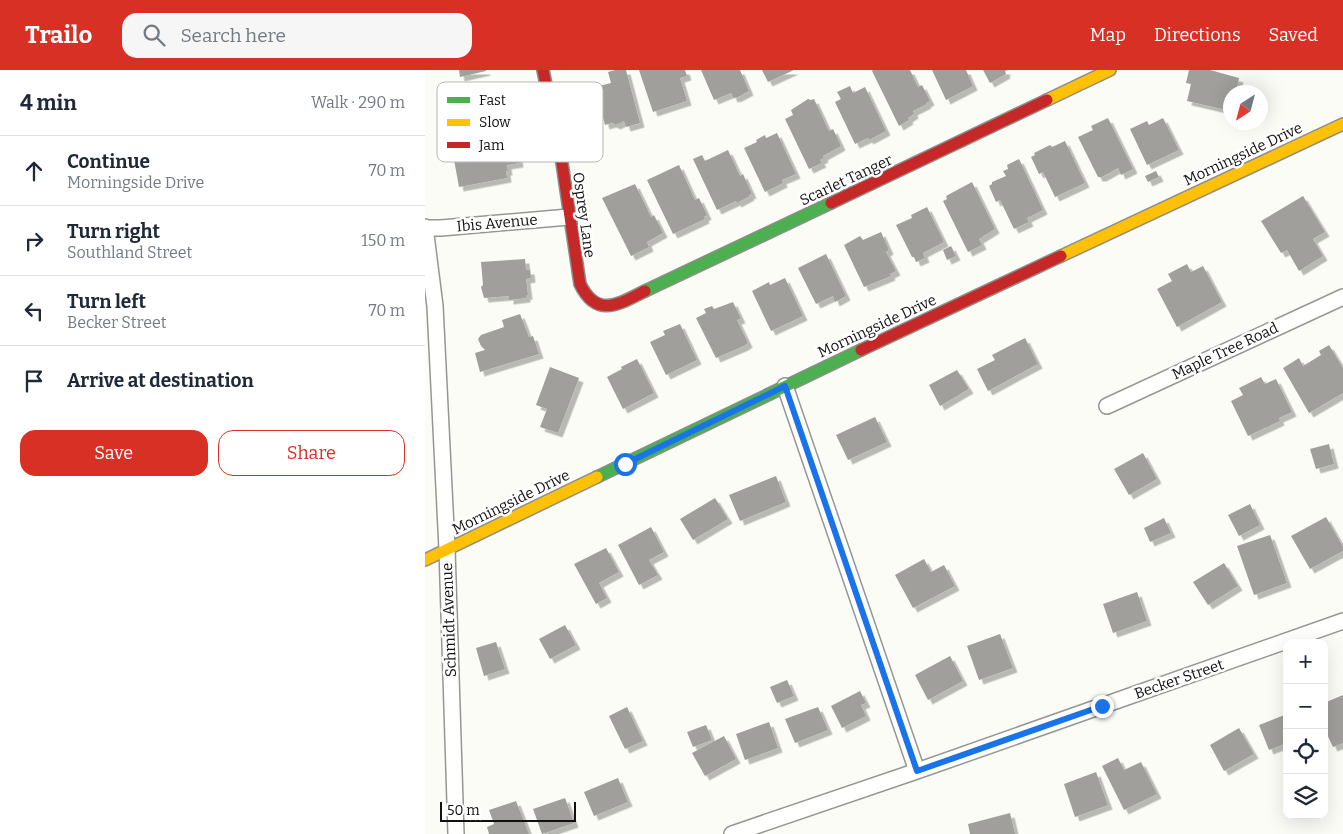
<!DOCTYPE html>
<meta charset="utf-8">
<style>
:root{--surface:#fff;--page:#f6f6f7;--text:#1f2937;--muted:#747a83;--line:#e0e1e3;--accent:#d93025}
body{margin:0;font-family:Bitter,serif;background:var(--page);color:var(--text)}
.controls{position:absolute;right:15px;bottom:15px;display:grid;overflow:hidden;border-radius:10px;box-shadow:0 5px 20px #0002}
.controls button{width:45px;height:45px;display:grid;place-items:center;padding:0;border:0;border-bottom:1px solid var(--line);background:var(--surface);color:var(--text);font:25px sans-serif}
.compass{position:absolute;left:798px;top:15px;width:45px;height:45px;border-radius:50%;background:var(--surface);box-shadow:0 5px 20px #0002;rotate:216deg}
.scale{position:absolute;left:15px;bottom:12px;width:136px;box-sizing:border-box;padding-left:5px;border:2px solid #101010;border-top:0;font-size:14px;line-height:18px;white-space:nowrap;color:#101010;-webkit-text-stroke:4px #fff;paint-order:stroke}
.stop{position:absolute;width:15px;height:15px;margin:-11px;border:4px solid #1a73e8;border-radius:50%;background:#fff}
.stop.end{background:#1a73e8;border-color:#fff;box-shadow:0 1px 5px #0008}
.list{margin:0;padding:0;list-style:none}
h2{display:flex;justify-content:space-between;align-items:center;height:65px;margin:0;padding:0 20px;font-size:21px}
h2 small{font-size:16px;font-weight:400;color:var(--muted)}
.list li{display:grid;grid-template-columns:32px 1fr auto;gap:15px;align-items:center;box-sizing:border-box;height:70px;padding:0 20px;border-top:1px solid var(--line)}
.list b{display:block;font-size:19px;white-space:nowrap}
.list p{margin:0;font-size:16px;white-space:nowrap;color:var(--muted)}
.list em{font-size:16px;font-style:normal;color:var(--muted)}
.actions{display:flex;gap:10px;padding:15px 20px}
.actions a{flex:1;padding:11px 0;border:1px solid var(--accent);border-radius:15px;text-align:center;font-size:18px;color:var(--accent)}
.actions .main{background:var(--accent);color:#fff}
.icon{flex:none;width:28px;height:28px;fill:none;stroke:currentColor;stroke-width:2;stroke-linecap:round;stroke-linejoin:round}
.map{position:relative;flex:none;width:918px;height:764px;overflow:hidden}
header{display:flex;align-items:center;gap:30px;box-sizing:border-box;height:70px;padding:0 25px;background:var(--accent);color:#fff}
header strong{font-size:24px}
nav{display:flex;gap:28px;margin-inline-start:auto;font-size:18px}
.search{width:350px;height:45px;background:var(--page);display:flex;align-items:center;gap:12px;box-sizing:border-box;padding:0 18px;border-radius:15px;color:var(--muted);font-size:19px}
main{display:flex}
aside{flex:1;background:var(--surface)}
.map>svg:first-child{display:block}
.building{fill:#a09f9b;filter:url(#shadow)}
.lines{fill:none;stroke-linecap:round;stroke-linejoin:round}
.street-casing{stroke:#969694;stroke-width:18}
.fast-casing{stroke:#8d8d8a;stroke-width:14}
.slow-casing{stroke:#8d8d8a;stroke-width:14}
.jam-casing{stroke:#8d8d8a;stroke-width:14}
.street{stroke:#fffffe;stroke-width:15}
.fast{stroke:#4caf50;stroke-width:11}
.slow{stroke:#ffc107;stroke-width:11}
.jam{stroke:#c62828;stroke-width:11}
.route{stroke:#1a73e8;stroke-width:6}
.labels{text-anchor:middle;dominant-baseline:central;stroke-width:5;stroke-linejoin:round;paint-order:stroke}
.street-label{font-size:15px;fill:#101010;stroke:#fff}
.key{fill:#fff;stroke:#b7b7b7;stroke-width:1}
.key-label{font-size:14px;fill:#101010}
</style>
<header>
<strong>Trailo</strong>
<div class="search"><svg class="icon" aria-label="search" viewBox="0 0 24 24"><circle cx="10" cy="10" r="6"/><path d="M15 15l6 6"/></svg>Search here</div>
<nav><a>Map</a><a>Directions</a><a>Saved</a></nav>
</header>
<main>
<aside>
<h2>4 min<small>Walk · 290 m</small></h2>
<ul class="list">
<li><svg class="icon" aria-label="ahead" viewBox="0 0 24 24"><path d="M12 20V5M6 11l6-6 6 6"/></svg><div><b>Continue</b><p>Morningside Drive</p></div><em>70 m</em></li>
<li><svg class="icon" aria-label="right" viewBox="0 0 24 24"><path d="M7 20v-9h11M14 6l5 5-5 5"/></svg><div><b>Turn right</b><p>Southland Street</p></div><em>150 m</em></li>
<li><svg class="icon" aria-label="left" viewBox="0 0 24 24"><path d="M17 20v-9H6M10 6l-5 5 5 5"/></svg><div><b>Turn left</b><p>Becker Street</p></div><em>70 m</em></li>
<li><svg class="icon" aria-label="arrive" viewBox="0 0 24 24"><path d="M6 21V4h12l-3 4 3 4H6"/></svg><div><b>Arrive at destination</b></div></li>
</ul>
<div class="actions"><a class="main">Save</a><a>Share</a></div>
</aside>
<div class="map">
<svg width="918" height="764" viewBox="0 0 918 764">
<defs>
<filter id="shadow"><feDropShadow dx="4.5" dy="4.5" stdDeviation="0" flood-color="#0004"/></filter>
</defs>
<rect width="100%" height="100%" fill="#fcfcf6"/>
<!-- building -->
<path class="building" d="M34,0H61V1L35,7Z
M190,0H201L215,53L201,57L199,51L191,55L187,53L180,55L170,17L186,13L183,2Z
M214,0H260L262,6L255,8L262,31L228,42Z
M276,0H315L324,21L313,27L308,28L306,23L289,30Z
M337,0H369L343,12Z
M448,0H485L493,17L497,15L505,31L501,33L502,34L488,41L489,44L483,48L484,50L474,56L447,1Z
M507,0H541L548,16L521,30Z
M558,0H583L580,1L581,4L565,13Z
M764,0H785L814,8L811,22H806V41L762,31L766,14L761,13Z
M425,16L428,23L440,17L461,61L444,70L443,68L430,74L410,32L416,29L412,22Z
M383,29L386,30L389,29L404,61L408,59L416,76L398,86L399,88L395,90L397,93L384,99L360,49L368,45L366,40Z
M683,48L708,99L696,105L693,98L677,107H673L653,67L668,60L666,56Z
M738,48L754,80L722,95L705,59L722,51L724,55Z
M352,63L371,104L357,110L358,113L340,122L319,78L332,72L331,70L340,65L341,68Z
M90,68L94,93L82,95L83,101H81L82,108L34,117L27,79Z
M640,71L660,113L630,127L618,102L614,104L606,87L610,85L609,83L625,75L627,77Z
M303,80L315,106L318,104L327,124L324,125L325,126L312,133L311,131L292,140L268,89L277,85L280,91Z
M594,89L618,140L602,148L604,152L589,159L575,130L571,132L564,116L567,114V112L581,106L578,101L583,99L582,95Z
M254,95L270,130L274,128L282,145L279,147L280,149L248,164L222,110Z
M731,101L734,107L723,112L720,106Z
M547,112L570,159L554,169L557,175L543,182L518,131L522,129L521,126Z
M210,114L226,147L229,145L238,163L222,172L224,177L206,186L177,128Z
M878,126L900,162L888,169L898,186L874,201L862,180L856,183L836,151Z
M502,137L519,172L498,183L500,188L491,192L489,187H487L471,155L487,148L486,145Z
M456,162L464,180L461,182L471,201L465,204L466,206L439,217L419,175L435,166L438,170Z
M526,176L531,186L522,190L518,180Z
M401,184L421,226L410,232L408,226L391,234L373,198Z
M100,189L101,200H105L106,208L101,209L103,225H101V228L84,230V226L59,228L56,217L58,215L56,192Z
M762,194L766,202L778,196L797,232L752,257L732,219L747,211L743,204Z
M360,208L378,246L346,261L327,221L344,212L345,215Z
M308,232L316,249L312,250L323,273L319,276L291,288L271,248L281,243L279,239L287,236L289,239Z
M95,244L104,267L108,266L114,284L55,302L50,283L60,280L56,276L53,269L56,265L79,257L77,250Z
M255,254L272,290L241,305L225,272L240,265L238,261Z
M600,268L613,294L563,321L552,299L570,290L567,285Z
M904,275L918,298V323L884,343L858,298L874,288L878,296L896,285L894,281Z
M212,289L229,323L198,339L182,307L197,299L196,297Z
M125,297L154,308L133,363L115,357L122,339L111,335Z
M532,300L544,319L515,336L504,315Z
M836,307L840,314L851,309L867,342L854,348L855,351L823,366L806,331L818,325L814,318Z
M450,347L462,372L423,390L411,365Z
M904,374L909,394L891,399L885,379Z
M718,383L732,409L704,425L689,399Z
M351,406L361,432L315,451L304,425Z
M290,428L303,449L268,470L255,449Z
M825,434L835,455L814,466L803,445Z
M901,447L918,477V481L885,499L866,466Z
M739,448L746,463L725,472L719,458Z
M226,457L239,482L224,490L233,505L214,515L193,475Z
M845,465L862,513L829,525L812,476Z
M181,478L194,502L174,513L182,528L171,534L149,494Z
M499,489L506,502L519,495L530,516L488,538L470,505Z
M799,493L813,516L783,535L768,512Z
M712,522L722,551L688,563L678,534Z
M140,555L151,575L125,589L114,569Z
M575,564L588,598L554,610L542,576Z
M71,572L80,599L59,606L51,578Z
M525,586L538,611L503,630L490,605Z
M362,610L369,626L352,633L345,617Z
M435,621L441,633L436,635L441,646L417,658L406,636Z
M918,625V673L908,677L899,658V633Z
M202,637L218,671L200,679L184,646Z
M393,637L403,660L370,673L360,649Z
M862,644V673L844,680L834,655Z
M344,652L353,678L320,690L311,664Z
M281,655L287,670L268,677L262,662Z
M814,658L829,684L799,701L785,675Z
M299,666L311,689L280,706L267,683Z
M693,688L699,700L716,692L732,724L699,740L677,696Z
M671,702L683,735L650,747L639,714Z
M193,708L203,732L169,746L159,722Z
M140,728L149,753L117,764L108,739Z
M91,731L104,764H64L62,757L69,754L64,740Z
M585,743L590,764H545L543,754Z"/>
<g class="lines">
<!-- street casing -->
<g class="street-casing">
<path id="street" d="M0,157L10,236L22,479L31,764
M0,158H16L144,147
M360,316L492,701
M682,336L918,227
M307,764L492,701L918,551"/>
</g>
<!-- fast casing -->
<g class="fast-casing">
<path id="fast" d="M220,221L406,133
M172,407L436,280"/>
</g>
<!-- slow casing -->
<g class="slow-casing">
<path id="slow" d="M622,30L685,0
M636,186L918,54
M0,490L172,407"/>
</g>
<!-- jam casing -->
<g class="jam-casing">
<path id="jam" d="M118,0L137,93L155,214C172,249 194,234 220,221
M406,133L622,30
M436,280L636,186"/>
</g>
<!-- street -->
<use href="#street" class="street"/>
<!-- fast -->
<use href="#fast" class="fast"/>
<!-- slow -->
<use href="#slow" class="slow"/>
<!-- jam -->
<use href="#jam" class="jam"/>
</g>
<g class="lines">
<!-- route -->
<path class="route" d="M200,394L360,316L492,701L677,636"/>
</g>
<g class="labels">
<!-- street labels -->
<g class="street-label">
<text transform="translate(818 84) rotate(-25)">Morningside Drive</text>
<text transform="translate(421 110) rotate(-25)">Scarlet Tanger</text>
<text transform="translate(159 145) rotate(82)">Osprey Lane</text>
<text transform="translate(72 153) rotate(-5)">Ibis Avenue</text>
<text transform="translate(452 256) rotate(-25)">Morningside Drive</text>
<text transform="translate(800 281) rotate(-25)">Maple Tree Road</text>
<text transform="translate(86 432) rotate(-26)">Morningside Drive</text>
<text transform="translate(24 550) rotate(-92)">Schmidt Avenue</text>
<text transform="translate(754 609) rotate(-19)">Becker Street</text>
</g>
</g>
<!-- legend -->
<rect x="12" y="12" width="166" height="80" rx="8" class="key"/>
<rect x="22" y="27" width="23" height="6" fill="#4caf50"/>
<rect x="22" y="49" width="23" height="7" fill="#ffc107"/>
<rect x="22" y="72" width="23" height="6" fill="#c62828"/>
<g class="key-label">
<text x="54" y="35">Fast</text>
<text x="54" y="57">Slow</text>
<text x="54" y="80">Jam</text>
</g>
</svg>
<div class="controls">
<button>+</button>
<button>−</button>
<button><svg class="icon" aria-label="locate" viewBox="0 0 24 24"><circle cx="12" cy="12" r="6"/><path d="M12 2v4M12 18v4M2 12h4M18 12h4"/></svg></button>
<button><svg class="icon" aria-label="layers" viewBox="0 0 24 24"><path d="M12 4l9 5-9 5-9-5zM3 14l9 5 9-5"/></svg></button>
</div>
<svg class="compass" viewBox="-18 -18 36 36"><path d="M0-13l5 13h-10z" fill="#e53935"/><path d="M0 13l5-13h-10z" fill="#747a83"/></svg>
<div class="scale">50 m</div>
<div class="stop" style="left:200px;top:394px"></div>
<div class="stop end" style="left:677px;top:636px"></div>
</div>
</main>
